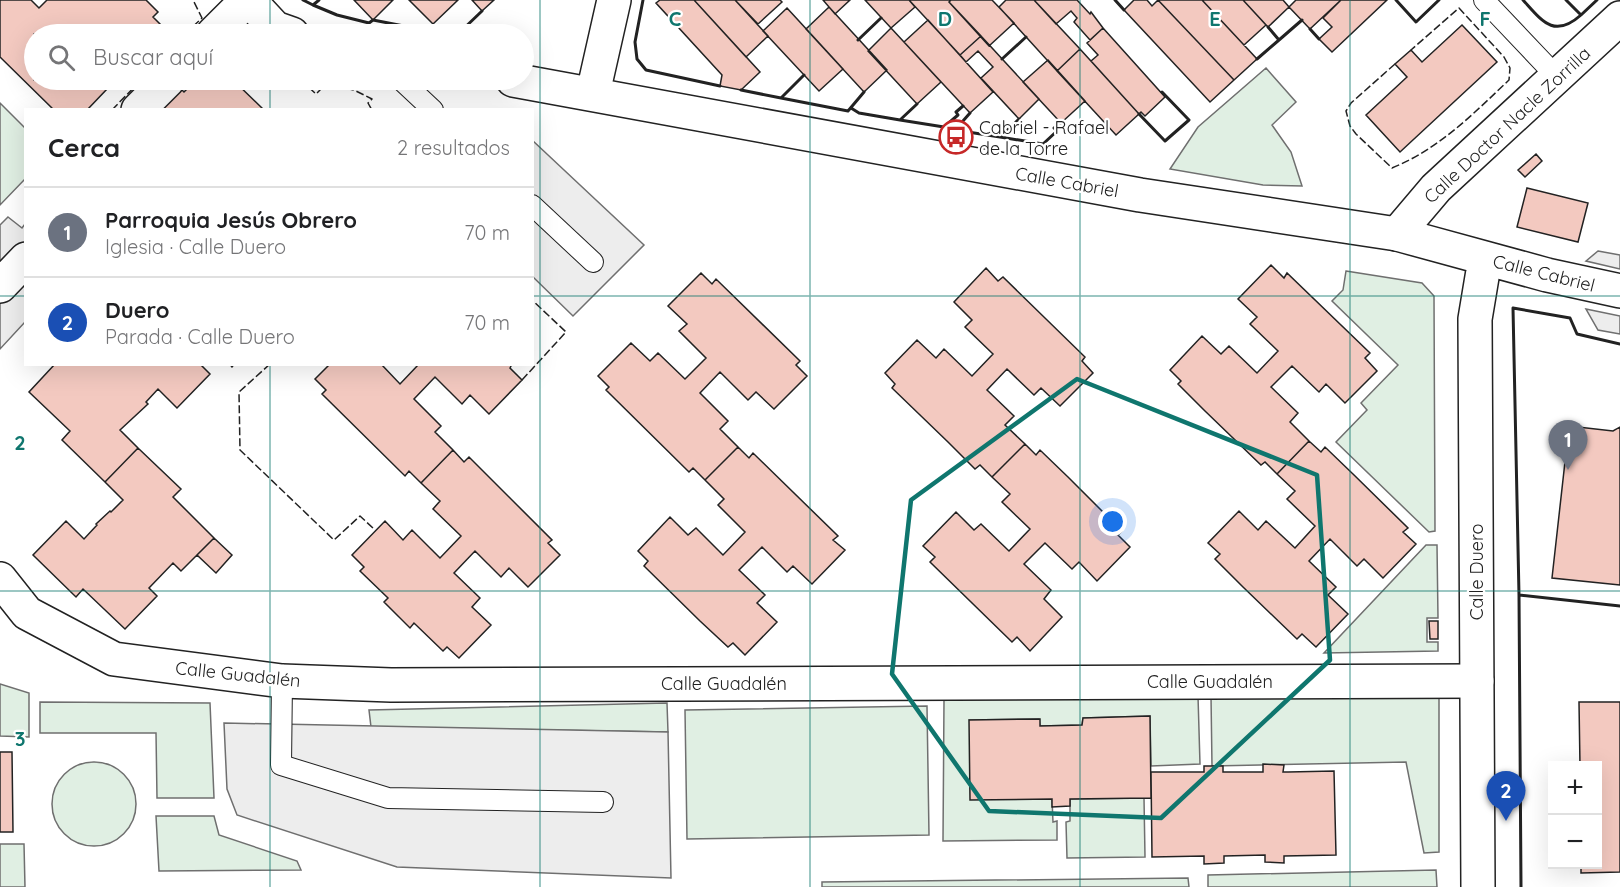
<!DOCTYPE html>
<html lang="es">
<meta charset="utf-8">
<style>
:root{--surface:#fff;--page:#f6f6f6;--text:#202124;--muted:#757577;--line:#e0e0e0;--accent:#b45309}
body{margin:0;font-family:Quicksand,sans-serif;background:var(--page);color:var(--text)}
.controls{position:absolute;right:18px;bottom:18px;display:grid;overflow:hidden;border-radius:0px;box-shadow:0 6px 24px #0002}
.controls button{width:54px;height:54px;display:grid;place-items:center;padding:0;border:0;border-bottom:2px solid var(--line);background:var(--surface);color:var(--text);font:30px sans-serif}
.you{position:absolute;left:1113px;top:522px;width:21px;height:21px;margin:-15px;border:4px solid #fff;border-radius:50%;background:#1a73e8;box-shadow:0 0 0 9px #1a73e833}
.badge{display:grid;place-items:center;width:39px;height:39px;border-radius:50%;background:var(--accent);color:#fff;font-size:20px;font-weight:700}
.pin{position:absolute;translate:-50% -50px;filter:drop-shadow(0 2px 3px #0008)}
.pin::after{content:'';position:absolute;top:32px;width:21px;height:18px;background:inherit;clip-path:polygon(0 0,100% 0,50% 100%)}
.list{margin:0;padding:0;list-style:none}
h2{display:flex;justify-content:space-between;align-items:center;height:78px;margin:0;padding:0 24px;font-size:26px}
h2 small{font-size:20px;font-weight:400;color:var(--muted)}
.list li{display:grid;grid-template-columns:39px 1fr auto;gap:18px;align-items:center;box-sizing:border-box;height:90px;padding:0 24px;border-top:2px solid var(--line)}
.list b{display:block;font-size:22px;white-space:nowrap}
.list p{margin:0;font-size:20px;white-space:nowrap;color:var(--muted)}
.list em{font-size:20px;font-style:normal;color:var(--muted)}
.icon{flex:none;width:33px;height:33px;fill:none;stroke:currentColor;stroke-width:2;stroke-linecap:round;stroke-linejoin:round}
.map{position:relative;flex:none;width:1620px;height:887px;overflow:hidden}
.search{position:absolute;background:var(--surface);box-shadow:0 6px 24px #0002;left:24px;top:24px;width:510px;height:66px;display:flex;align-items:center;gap:15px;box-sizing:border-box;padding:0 21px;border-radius:33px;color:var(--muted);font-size:22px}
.panel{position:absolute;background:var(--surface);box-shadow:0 6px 24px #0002;left:24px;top:108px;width:510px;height:258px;border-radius:0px}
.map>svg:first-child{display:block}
.green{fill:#e0efe3;stroke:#6f6f6f;stroke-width:1.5}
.parking{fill:#ededed;stroke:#6f6f6f;stroke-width:1.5}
.building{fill:#f3c9c0;stroke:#222;stroke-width:1.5}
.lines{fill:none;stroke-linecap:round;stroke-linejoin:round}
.service-casing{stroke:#222;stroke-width:22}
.minor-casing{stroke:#222;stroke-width:36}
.tertiary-casing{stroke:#222;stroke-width:36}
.service{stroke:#fff;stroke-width:20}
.minor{stroke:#fff;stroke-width:33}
.tertiary{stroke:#fff;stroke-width:33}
.fence{stroke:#222;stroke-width:1.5;stroke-dasharray:8 3;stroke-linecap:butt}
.wall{stroke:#222;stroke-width:3}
.marked{fill:none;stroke:#0f766e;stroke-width:4.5;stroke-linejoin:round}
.grid{fill:none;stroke:#0f766e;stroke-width:1.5;stroke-opacity:0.55}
.labels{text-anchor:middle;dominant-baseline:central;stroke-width:4.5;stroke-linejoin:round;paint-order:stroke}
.street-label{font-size:18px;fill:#222;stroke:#fff}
.poi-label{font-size:18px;fill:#222;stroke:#fff;text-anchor:start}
.grid-label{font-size:20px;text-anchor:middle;font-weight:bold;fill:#0f766e;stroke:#fff;stroke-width:4.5;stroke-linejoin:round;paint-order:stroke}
</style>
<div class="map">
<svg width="1620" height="887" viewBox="0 0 1620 887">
<rect width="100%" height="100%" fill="#fff"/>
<!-- green -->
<path class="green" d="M1266,68L1296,102L1272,125L1291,152L1302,186L1263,185L1170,169L1198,127Z
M0,103L26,129L25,179L0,205Z
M1346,271L1422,283L1434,296L1435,531L1429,532L1336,442L1367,410L1361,403L1398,365L1332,301L1343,290Z
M1426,545H1437L1438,618H1427V642H1438V651L1324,653Z
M0,684L29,693V737L0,736Z
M1198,696L1200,764L1151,766L1150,716L1083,718L1082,725L1040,726L1039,719L970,720L1052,799L1053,822L1057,821V840L943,841L944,700Z
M1211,696H1439V852L1424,853L1406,762L1212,766Z
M40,702L210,703L214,798H157L156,733H40Z
M667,703L668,732L371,727L369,710Z
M927,706L929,835L687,839L685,710Z
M52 804a42 42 0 1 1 84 0a42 42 0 1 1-84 0Z
M1144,798L1145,857L1067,858L1066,822L1070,821V799Z
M156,816H214L219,835L297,861L301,870L159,871Z
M0,844H24L25,887H0Z
M1436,870L1437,887H1208V875Z
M1188,878L1189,887H822V882Z"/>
<!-- parking -->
<path class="parking" d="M532,140L644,245L573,316L533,277Z
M8,217L22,228L25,224V322L0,349V225Z
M1598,251L1620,255V269L1586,261Z
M1586,309L1620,316V334L1598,330Z
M224,723L668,732L671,878L397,867L237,815L227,789Z"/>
<!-- building -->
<path class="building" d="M0,0H31L39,8L47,0H146L158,12L153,17L165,29L160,34H34V80H97L107,89L87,110H54L0,57Z
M354,0H393L373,20Z
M409,0H458L433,24Z
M472,0H494L482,11Z
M660,0H694L760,72L741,90L720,86L722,75L656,3Z
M694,0H735L768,36L746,57Z
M735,0H780L782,2L758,24Z
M823,0H850L835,14Z
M865,0H909L915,7L891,28Z
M909,0H951L949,2L981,36L960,55Z
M951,0H992L1014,23L989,46L949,2Z
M1006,0H1034L1080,49L1057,71L999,7Z
M1034,0H1077L1090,14L1091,12L1103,28L1090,40L1074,22L1077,18L1071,11L1056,24Z
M1134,0H1147L1152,6L1158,0L1234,80L1210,102L1124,10Z
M1158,0H1202L1257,59L1234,80Z
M1202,0H1243L1266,25L1244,45Z
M1243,0H1283L1289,7L1268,27Z
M1296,0H1341L1310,29L1289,7Z
M1341,0H1387L1332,52L1319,39L1332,27L1323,18Z
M829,7L887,70L864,92L806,29Z
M787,8L843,69L819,91L763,31Z
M928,20L993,92L970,113L904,42Z
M1462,25L1497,62L1400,152L1366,115L1407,77L1395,64L1411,50L1422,62Z
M891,28L941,82L917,104L868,51Z
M1103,28L1165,97L1145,116L1141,112L1139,114L1091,61L1098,55L1087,43Z
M981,36L1039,99L1019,119L981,78L993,67L978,51L966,62L960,55Z
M1080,49L1139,114L1116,135L1057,71Z
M1048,60L1085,101L1061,123L1023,82Z
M196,80H233L264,110H155L178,86L184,92Z
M1536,154L1542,161L1525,177L1518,170Z
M1527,188L1588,203L1578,242L1517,227Z
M1271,265L1284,278L1287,273L1370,353L1365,358L1377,371L1345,403L1326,384L1319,392L1292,366L1271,387L1298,413L1290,422L1309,441L1277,474L1265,462L1261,465L1205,411L1178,384L1181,381L1170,370L1202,336L1221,354L1229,346L1257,373L1278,351L1250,324L1257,317L1238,299Z
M986,268L998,281L1003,277L1085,357L1082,361L1093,373L1060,406L1041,388L1034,395L1007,369L987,390L1014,416L1005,425L1025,444L992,477L980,465L975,469L948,442L892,388L895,384L885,373L917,340L936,358L944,349L972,376L993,354L965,327L972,320L954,302Z
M701,273L712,284L716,279L800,361L796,365L807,376L774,409L756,392L748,400L720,372L700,393L728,421L720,429L738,447L705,480L693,468L689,472L606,390L609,387L598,376L631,343L650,361L658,353L685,379L706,358L679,331L687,324L668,306Z
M55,364H200L210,374L177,408L158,389L146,402L148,404L120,430L138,448L105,482L62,440L70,431L29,392Z
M330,364H381L400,384L419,364H512L510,368L522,380L489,414L470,395L462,404L435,377L414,399L441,426L435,432L453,450L421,483L409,471L405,476L322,394L326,390L315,379Z
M1569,426L1613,431L1620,427V585L1552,578Z
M1309,441L1321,452L1325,447L1353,474L1408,528L1403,532L1416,544L1383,578L1364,559L1357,566L1330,539L1309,561L1336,587L1328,595L1348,614L1316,647L1302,634L1297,639L1243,587L1215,559L1220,554L1208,543L1239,511L1258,530L1266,521L1295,548L1315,526L1287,499L1295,491L1277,474Z
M1025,444L1036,455L1040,450L1068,477L1122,531L1118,535L1130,547L1097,581L1079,562L1072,569L1045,543L1024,564L1051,590L1044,599L1062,617L1030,651L1017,637L1012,642L930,562L935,557L923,546L956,512L974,530L981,524L1009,551L1030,529L1002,502L1010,494L992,477Z
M738,447L749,458L753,453L838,536L833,540L845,550L812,584L793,566L787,572L762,547L739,570L765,595L757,603L777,622L745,655L733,643L728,647L700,621L644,566L648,561L638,551L670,517L688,535L696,528L723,555L745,532L718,505L724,499L705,480Z
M138,448L181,489L173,497L214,538L181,571L173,563L149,588L157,596L125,629L83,589L76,597L33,555L66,521L84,539L97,525L96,524L110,511L111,512L123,500L105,482Z
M453,450L464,462L469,457L552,540L548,543L560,555L528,587L509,568L501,577L475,551L454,573L480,598L472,607L491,625L459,658L447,647L443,651L414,623L410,628L384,602L388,598L360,571L364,567L352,555L385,521L403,540L412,530L440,558L461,536L433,509L440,501L421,483Z
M214,538L232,555L216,573L197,555Z
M1429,621H1438V639H1430Z
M1579,702H1620V872L1581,873V864H1598V766H1580Z
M1150,716L1151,798L1070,799V806L1052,807V799L970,800L969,720L1040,719V726L1082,725L1083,718Z
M0,752H12L13,832H0Z
M1263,764L1284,765L1283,772H1288L1334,771L1336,855L1284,856V863L1265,862V855L1224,856V863L1204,864V856L1152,857L1151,772H1204V766H1223V772H1263Z"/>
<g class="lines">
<!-- service casing -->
<g class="service-casing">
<path id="service" d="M1484,0L1557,77
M401,80L433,110
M532,205L593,262
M282,681L281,765L388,798L603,802"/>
</g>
<!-- minor casing -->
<g class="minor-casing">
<path id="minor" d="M213,34L247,0
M593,93L614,0
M138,110L168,80
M1397,234L1436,188L1620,18
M0,286L26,259
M0,579L27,613L114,659L282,681L391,685L1477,681"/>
</g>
<!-- tertiary casing -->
<g class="tertiary-casing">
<path id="tertiary" d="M249,0L275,28L292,34
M513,80L1140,195L1397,234L1547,275L1620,291
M1478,887L1475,319L1485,259"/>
</g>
<!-- service -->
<use href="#service" class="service"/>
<!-- minor -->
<use href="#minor" class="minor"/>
<!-- tertiary -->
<use href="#tertiary" class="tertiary"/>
<!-- fence -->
<path class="fence" d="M185,34L202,18L193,0
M1395,64L1351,103L1346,111L1350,126L1356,134L1392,168C1439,149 1473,114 1509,80L1510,68L1504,57L1459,8L1411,50
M301,80L316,94L326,84L354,90L372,99L368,103L372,110
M112,110L141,80
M230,364L232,367L234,364
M270,364L239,392L240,450L334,540L360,516L375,530
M522,380L566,332L532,300"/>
<!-- wall -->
<path class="wall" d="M303,0L313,5
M319,0L313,5L337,15L369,23L373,20L445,34
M643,0L635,42L637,59L646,70L720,86
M1115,0L1124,10
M1396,0L1416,22L1439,0
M1523,0C1542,21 1554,39 1581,15L1566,0
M1581,15L1597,0
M1310,29L1319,39
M458,34L482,11
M858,40L881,18
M1279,40L1302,20
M1002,59L1026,37
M1257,59L1279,40L1268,27
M741,90L781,98L804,75
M781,98L848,111L864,92
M851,108L859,113L900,120L917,104
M970,113L955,130L1000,137L1019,119
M1139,114L1165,141L1189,120L1162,92
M900,120L944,127L958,115L956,112L963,106
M1000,137L1043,144L1057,131L1054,128L1061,123
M1620,344L1577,334L1570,318L1513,308L1519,595L1620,606
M1519,595L1521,887"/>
</g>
<!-- marked area -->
<path class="marked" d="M1077,379L1317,475L1330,660L1161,818L989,811L892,674L911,500Z"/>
<!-- grid -->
<path class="grid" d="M270,0V34M540,0V887M810,0V887M1080,0V887M1350,0V887M270,80V110M0,296H26M532,296H1620M270,364V887M0,591H1620"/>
<!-- icons -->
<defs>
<g id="bus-ring" transform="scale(1.725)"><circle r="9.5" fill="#fff" stroke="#c62828" stroke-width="1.5"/><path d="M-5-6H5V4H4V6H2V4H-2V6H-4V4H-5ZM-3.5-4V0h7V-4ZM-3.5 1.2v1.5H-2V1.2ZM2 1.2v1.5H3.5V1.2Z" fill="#c62828"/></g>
</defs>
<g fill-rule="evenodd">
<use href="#bus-ring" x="956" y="137"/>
</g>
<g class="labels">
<!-- street labels -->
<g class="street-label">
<text transform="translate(1507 125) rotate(-43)">Calle Doctor Nacle Zorrilla</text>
<text transform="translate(1067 182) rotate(10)">Calle Cabriel</text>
<text transform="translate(1544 273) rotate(14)">Calle Cabriel</text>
<text transform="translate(1476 572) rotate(-90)">Calle Duero</text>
<text transform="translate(238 674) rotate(6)">Calle Guadalén</text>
<text x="1210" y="681">Calle Guadalén</text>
<text x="724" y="683">Calle Guadalén</text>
</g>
<!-- poi labels -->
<g class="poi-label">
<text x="979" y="127">Cabriel - Rafael<tspan x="979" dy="21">de la Torre</tspan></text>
</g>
</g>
<g class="grid-label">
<text x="675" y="26">C</text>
<text x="945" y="26">D</text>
<text x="1215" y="26">E</text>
<text x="1485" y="26">F</text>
<text x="20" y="450">2</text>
<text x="20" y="746">3</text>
</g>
</svg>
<div class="controls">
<button>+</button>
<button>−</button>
</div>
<div class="you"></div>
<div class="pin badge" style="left:1568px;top:470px;background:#6b7280">1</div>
<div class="pin badge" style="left:1506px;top:821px;background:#1a4fb4">2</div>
<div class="search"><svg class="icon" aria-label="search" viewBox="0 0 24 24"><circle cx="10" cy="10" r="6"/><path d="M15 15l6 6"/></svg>Buscar aquí</div>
<section class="panel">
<h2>Cerca<small>2 resultados</small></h2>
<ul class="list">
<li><span class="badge" style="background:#6b7280">1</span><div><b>Parroquia Jesús Obrero</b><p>Iglesia · Calle Duero</p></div><em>70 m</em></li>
<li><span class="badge" style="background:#1a4fb4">2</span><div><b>Duero</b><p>Parada · Calle Duero</p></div><em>70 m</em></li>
</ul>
</section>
</div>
